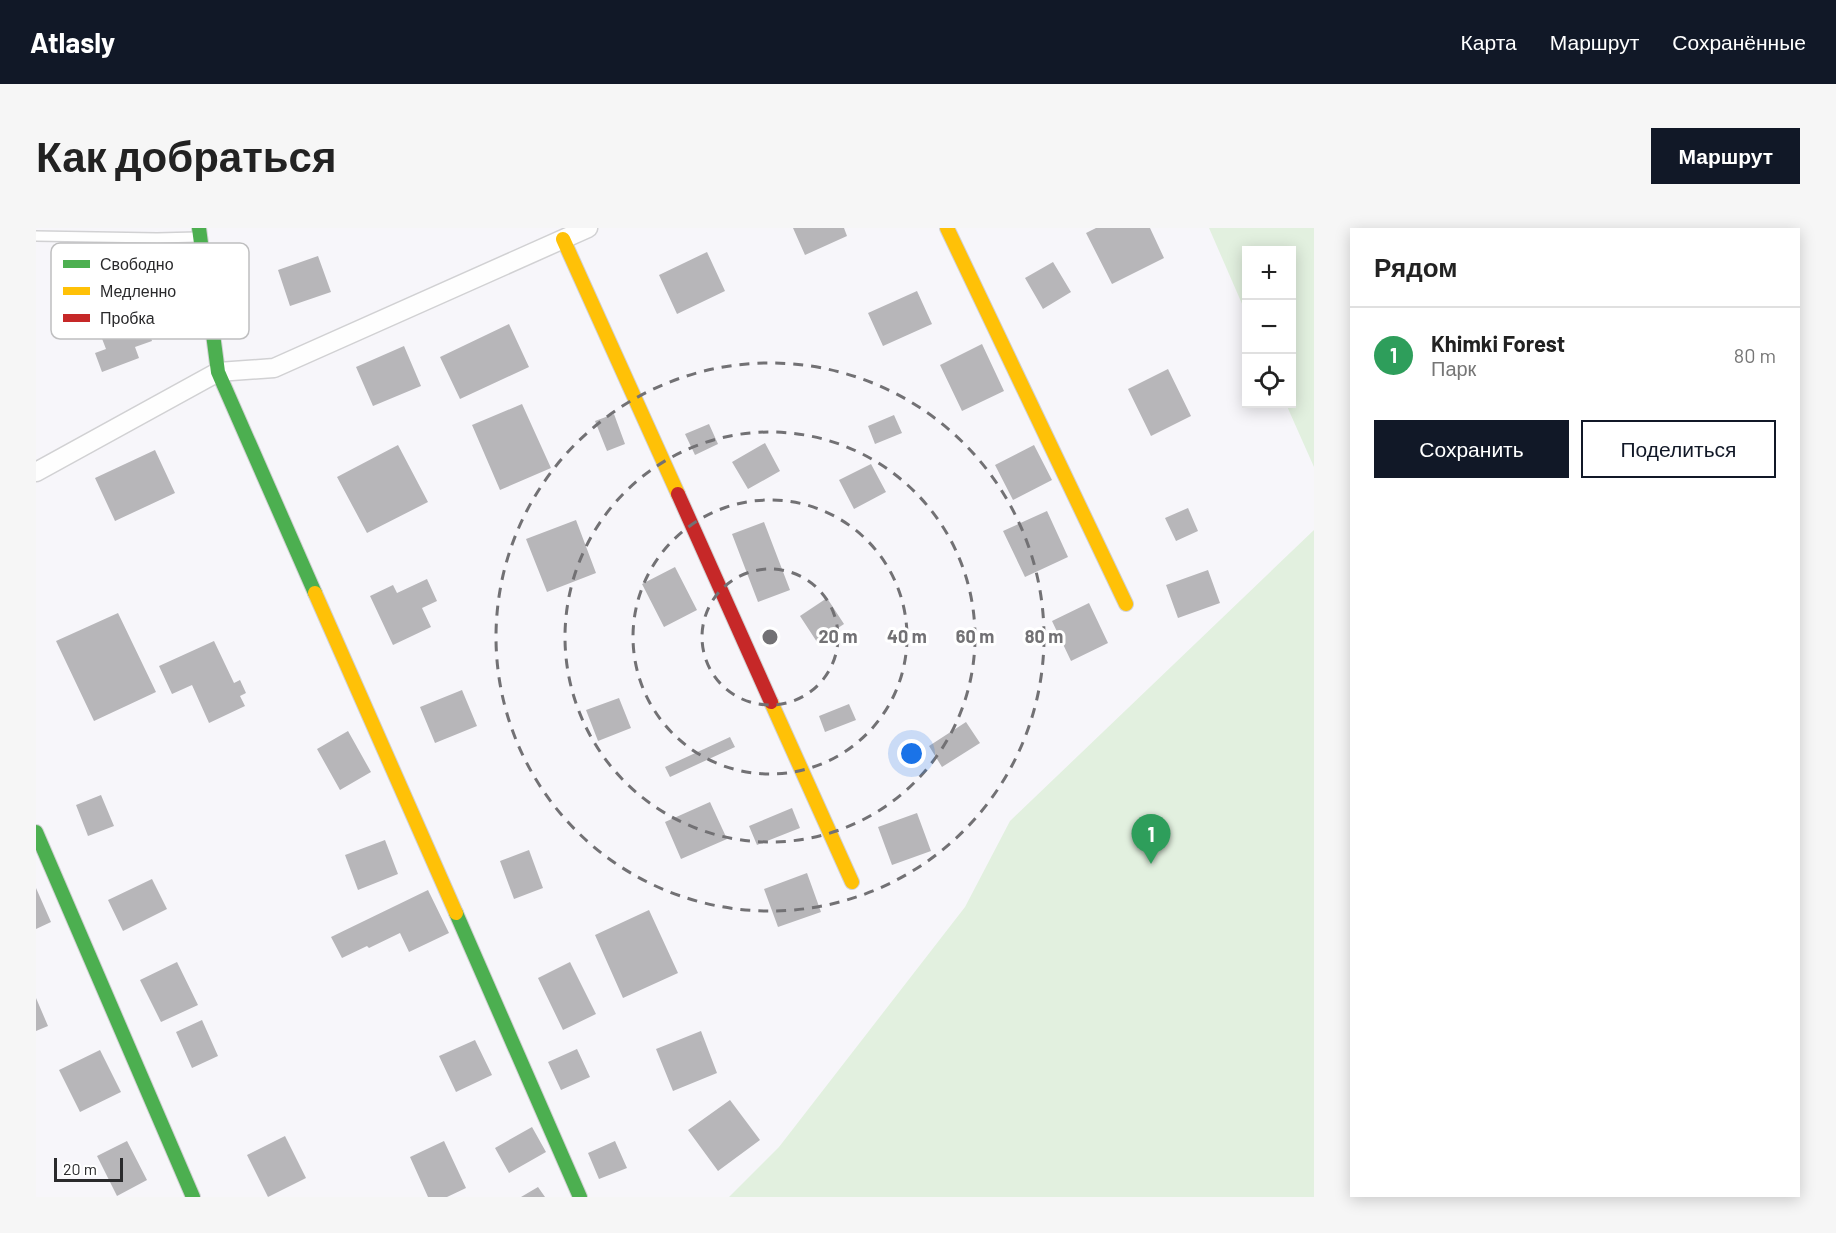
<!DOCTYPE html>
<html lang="ru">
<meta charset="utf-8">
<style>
:root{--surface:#fff;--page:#f6f6f6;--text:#222;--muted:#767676;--line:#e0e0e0;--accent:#111827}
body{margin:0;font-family:Barlow,sans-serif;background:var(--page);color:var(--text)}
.controls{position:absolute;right:18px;top:18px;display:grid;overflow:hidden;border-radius:0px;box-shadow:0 3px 15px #0003}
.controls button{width:54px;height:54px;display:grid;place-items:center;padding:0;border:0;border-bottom:2px solid var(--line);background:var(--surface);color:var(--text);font:30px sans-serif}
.scale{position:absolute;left:18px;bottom:15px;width:69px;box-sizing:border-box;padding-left:6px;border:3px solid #2a2a2c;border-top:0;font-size:16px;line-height:21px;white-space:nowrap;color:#2a2a2c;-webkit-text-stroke:4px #fff;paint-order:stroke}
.you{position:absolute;left:876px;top:526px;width:21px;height:21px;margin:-15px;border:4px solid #fff;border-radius:50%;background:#1a73e8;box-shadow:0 0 0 9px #1a73e833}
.badge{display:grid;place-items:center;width:39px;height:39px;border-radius:50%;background:var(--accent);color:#fff;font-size:20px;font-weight:700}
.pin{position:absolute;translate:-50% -50px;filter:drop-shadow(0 2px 3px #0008)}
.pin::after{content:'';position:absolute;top:32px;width:21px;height:18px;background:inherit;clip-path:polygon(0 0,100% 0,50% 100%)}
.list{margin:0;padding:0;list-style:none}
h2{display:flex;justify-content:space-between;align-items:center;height:78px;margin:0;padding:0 24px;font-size:26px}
h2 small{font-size:20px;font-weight:400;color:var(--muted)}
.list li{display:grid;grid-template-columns:39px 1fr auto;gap:18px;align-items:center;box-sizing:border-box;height:96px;padding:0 24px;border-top:2px solid var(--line)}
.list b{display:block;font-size:22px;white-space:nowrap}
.list p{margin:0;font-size:20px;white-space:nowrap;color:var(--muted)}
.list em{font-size:20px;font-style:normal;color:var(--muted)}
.actions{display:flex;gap:12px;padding:18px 24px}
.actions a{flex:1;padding:14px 0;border:2px solid var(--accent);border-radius:0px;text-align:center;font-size:21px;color:var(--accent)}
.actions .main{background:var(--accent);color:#fff}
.icon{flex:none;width:33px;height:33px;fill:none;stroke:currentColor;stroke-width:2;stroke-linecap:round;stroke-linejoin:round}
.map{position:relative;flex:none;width:1278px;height:969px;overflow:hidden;border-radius:0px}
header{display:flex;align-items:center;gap:36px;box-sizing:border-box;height:84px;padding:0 30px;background:var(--accent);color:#fff}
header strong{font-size:28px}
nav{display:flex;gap:33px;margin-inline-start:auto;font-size:21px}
.intro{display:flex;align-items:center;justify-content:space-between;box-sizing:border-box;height:144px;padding:0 36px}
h1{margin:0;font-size:42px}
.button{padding:15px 27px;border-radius:0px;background:var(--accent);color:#fff;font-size:21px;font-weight:700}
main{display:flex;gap:36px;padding:0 36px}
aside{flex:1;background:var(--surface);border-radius:0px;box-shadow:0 3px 15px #0003}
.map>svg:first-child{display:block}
.green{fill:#e2f0df}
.building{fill:#b7b6b9}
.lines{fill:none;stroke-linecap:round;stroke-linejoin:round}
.lane-casing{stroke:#d1d1d3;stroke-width:12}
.street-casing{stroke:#d1d1d3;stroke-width:21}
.fast-casing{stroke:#d1d1d3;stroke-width:16}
.slow-casing{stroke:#d1d1d3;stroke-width:16}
.jam-casing{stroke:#d1d1d3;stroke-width:16}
.lane{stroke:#fefefe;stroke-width:9}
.street{stroke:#fefefe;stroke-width:18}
.fast{stroke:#4caf50;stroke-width:14}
.slow{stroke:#ffc107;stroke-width:14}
.jam{stroke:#c62828;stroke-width:14}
.ring{fill:none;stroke:#727174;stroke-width:3;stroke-dasharray:10 8}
.key{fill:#fff;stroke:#bfbfc0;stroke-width:1.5}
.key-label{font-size:16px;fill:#2a2a2c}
.centre{fill:#727174;stroke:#fff;stroke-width:3}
.ring-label{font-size:18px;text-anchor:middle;font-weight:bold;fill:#727174;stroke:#fff;stroke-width:6;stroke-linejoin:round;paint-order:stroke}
</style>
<header>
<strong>Atlasly</strong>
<nav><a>Карта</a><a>Маршрут</a><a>Сохранённые</a></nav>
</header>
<div class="intro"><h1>Как добраться</h1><a class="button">Маршрут</a></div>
<main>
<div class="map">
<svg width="1278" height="969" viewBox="0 0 1278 969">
<rect width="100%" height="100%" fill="#f7f6fa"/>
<!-- green -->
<path class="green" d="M1173,0H1278V239L1250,176H1256V22H1210V85Z
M1278,302V969H693L743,919L929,679L974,593Z"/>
<!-- building -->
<path class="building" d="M757,0H808L811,8L769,27Z
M1060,0H1114L1128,30L1076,56L1050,5Z
M671,24L689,63L641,86L623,47Z
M282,28L295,64L254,78L242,42Z
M1017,34L1035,64L1007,81L989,50Z
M881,63L896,96L847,118L832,85Z
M89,85L93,95L108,89L116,113L99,119L103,130L66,144L59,125L70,121L60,95Z
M473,96L493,139L424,171L404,129Z
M946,116L968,163L926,183L904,137Z
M368,118L385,158L337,178L320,139Z
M1132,141L1155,188L1115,208L1092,161Z
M486,176L515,240L464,262L436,197Z
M578,186L589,216L571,223L559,193Z
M858,187L866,205L839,216L832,198Z
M673,196L682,216L659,227L649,206Z
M729,215L744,243L712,261L696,234Z
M362,217L392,274L331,305L301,249Z
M998,217L1016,252L977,272L959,237Z
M119,222L139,265L79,293L59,250Z
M835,236L850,264L818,281L803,252Z
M1152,280L1162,303L1140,313L1129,290Z
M1011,283L1032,329L989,349L967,303Z
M540,292L560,345L511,364L490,311Z
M728,294L754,362L722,374L696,306Z
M639,339L661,382L628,399L606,356Z
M1172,342L1184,375L1142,390L1130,357Z
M391,351L401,373L386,380L395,399L357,417L334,368L357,357L361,365Z
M791,370L808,396L781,414L764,388Z
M1053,375L1072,415L1035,433L1016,393Z
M82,385L120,464L58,493L20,413Z
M178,413L198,455L204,452L210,465L204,468L209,478L173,495L156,457L136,466L123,438Z
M426,462L441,498L399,515L384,479Z
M583,470L595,500L562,513L550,482Z
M813,476L820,492L789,504L783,488Z
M930,494L944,515L906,539L893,518Z
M312,503L335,544L304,562L281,521Z
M694,509L699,519L634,549L629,539Z
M65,567L78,598L52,608L40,577Z
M674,574L691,611L645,631L629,594Z
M756,580L764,600L721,617L713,598Z
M881,585L895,623L856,637L842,599Z
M349,612L362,646L322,662L309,627Z
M493,622L507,660L478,671L464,633Z
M771,645L785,684L742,699L728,661Z
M116,651L131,681L87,703L72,672Z
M0,660L15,694L0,701Z
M392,662L413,705L373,724L364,705L333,720L331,718L306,730L295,709Z
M613,682L642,745L587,770L559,707Z
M141,734L162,777L125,794L104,752Z
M534,734L560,786L527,802L502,750Z
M0,770L12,798L0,803Z
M166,792L182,828L156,840L140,804Z
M665,803L681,845L637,863L620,821Z
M439,812L456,847L420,864L403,828Z
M541,821L554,849L525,862L512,834Z
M64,822L85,864L44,884L23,842Z
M694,872L724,912L682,943L652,902Z
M496,899L510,924L473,945L459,920Z
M249,908L270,950L232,969L211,927Z
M91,913L111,952L81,968L61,928Z
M408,913L430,960L411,969H392L374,929Z
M579,913L591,940L563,951L552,925Z
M502,959L509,969H485Z"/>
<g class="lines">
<!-- lane casing -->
<g class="lane-casing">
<path id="lane" d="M0,8L121,10L161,9"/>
</g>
<!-- street casing -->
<g class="street-casing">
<path id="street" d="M0,244L182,144L238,140L552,0"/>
</g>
<!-- fast casing -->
<g class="fast-casing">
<path id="fast" d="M163,0L182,144L279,365
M0,604L157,969
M420,685L544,969"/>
</g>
<!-- slow casing -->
<g class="slow-casing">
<path id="slow" d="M911,0L1090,376
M527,11L642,266
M279,365L420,685
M735,474L816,654"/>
</g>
<!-- jam casing -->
<g class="jam-casing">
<path id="jam" d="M642,266L735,474"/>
</g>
<!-- lane -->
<use href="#lane" class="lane"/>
<!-- street -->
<use href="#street" class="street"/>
<!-- fast -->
<use href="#fast" class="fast"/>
<!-- slow -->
<use href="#slow" class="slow"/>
<!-- jam -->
<use href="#jam" class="jam"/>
</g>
<!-- distance rings -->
<g class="ring">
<circle cx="734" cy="409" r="68"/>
<circle cx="734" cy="409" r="137"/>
<circle cx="734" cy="409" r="205"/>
<circle cx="734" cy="409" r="274"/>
</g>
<!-- legend -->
<rect x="15" y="15" width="198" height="96" rx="9" class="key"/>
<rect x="27" y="32" width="27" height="8" fill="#4caf50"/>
<rect x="27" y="59" width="27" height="8" fill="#ffc107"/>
<rect x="27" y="86" width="27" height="8" fill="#c62828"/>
<g class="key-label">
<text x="64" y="42">Свободно</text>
<text x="64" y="69">Медленно</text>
<text x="64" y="96">Пробка</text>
</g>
<circle cx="734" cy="409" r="9" class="centre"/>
<g class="ring-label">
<text x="802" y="415">20 m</text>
<text x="871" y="415">40 m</text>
<text x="939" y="415">60 m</text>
<text x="1008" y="415">80 m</text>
</g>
</svg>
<div class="controls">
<button>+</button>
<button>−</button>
<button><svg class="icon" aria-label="locate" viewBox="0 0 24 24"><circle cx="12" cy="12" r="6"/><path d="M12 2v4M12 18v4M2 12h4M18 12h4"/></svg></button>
</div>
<div class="scale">20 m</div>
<div class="you"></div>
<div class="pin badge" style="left:1115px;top:636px;background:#2e9e5b">1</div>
</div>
<aside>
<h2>Рядом<small></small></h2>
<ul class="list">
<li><span class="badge" style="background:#2e9e5b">1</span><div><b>Khimki Forest</b><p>Парк</p></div><em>80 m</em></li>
</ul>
<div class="actions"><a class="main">Сохранить</a><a>Поделиться</a></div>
</aside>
</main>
